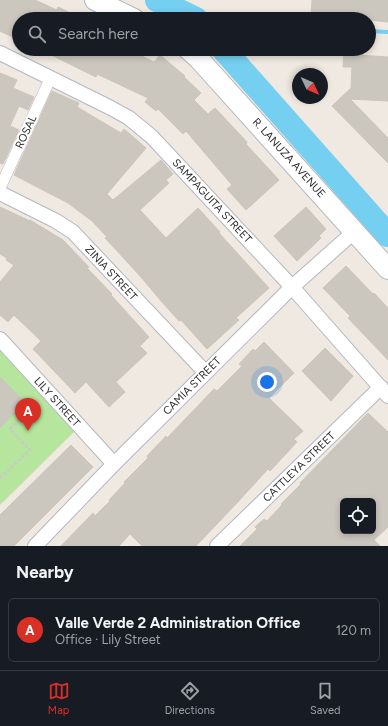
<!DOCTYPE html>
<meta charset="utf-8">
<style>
:root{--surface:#171b24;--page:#242831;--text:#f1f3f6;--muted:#9ea1a6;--line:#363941;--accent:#d93025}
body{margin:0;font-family:Figtree,sans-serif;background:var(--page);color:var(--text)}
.controls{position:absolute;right:12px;bottom:12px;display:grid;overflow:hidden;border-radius:6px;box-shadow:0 2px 6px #0003}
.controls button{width:36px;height:36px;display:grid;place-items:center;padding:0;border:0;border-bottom:1px solid var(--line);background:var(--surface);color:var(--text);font:20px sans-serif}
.compass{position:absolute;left:292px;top:68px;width:36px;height:36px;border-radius:50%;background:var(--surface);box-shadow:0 2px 6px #0003;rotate:134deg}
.you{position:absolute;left:267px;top:382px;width:14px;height:14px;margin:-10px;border:3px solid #fff;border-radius:50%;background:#1a73e8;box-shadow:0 0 0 6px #1a73e833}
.badge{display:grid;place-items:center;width:26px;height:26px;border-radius:50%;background:var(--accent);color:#fff;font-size:13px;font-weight:700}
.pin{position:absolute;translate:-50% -33px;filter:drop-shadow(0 1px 2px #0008)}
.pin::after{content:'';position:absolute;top:21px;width:14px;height:12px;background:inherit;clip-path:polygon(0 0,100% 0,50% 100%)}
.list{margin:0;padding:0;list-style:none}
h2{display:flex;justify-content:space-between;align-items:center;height:52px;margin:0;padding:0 16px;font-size:17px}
h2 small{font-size:13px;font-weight:400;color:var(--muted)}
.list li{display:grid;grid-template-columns:26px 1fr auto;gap:12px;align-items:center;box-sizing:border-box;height:64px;margin:0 8px 8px;padding:0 8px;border:1px solid var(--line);border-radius:6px}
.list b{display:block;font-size:15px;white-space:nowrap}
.list p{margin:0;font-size:13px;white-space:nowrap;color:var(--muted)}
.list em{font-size:13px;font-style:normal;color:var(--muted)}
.icon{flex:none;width:22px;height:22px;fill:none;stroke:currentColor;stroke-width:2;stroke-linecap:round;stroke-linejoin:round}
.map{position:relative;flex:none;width:388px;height:546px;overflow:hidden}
.search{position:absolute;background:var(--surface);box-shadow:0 2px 6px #0003;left:12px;right:12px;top:12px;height:44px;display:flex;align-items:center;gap:10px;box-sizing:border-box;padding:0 14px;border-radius:22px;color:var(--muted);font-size:15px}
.sheet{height:124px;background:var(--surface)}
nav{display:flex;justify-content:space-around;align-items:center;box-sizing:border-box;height:56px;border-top:1px solid var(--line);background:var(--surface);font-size:11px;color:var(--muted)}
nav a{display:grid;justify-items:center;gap:2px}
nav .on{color:var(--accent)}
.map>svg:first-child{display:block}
.green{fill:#b6e59e}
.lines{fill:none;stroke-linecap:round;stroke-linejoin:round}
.stream{stroke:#75cff0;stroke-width:4}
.river{stroke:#75cff0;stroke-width:24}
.building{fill:#cbc7bf;stroke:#cbc5ba;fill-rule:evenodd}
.pedestrian-casing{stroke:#b4b7c1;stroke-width:12}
.minor-casing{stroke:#b4b7c1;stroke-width:16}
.secondary-casing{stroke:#b4b7c1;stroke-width:22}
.path{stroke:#c9c9c9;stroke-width:2.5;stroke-dasharray:3 2;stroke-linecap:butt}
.pedestrian{stroke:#fff;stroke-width:11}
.minor{stroke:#fff;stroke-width:14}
.secondary{stroke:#fff;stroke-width:20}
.labels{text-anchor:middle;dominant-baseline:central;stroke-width:4;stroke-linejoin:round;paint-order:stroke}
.street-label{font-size:11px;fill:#2e2e2e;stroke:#fff}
</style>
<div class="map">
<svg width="388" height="546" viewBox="0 0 388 546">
<rect width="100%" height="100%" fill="#efe9e1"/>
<!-- green -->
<path class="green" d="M0,345L76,430L0,505Z"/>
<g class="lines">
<!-- stream -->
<path class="stream" d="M369,31L388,32"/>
<!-- river -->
<path class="river" d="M157,0L196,19
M223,49L388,235"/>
</g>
<!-- building -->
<path class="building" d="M0,0H35L57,10L58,7L83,19H19V40L0,31Z
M312,0H388V22L369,20V19L311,17Z
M39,49H127L154,62L160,55L185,76L184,77L201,93L194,100L208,114L215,108L247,142L246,144L279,180L246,210L227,189L232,185L186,131L183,134L158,109L156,111L145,102L148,98L97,74L96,77Z
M344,54L388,57V101L350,99L388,138V163L332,106L351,88L352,67H343Z
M0,73L17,80L13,88L34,97L28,110L19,106L10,126L19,130L3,164L0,163Z
M52,91L79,103L77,107L121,133L124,129L146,148L107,194L113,200L161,160L173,174L166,180L169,183L140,210L166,238L198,208L220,232L219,233L269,288L236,318L239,320L207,349L181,320L179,321L162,302L140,276L105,238L107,237L92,221L68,203L14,175Z
M0,207L30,221V220L63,240L89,267L87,268L112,294L111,295L149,337L140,346L147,353L116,382L125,392L109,407L86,382L75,393L33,349L41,341L14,315L8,322L0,315V282L14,265L6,260L7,258L0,254Z
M306,207L326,229L319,236L321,238L297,261L274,236Z
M346,266L373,294L374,293L388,308V360L348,318L350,316L323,288Z
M264,342L294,373L269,398L303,431L294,439L297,442L270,471L268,469L236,504L196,546H142L130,534L119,546H61L93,513L95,516L110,501L109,500L125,483L124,482L148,458L147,456L166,436L167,438L214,389L217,391L242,366L239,364L253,349L255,351Z
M325,348L353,376L331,401L302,371Z
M0,377L25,402L0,428Z
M368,413L388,432V527L374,540L380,546H240L257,529L255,527L264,519L267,521L282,505L281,504L301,484L300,483ZM343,501H373V531H343Z
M71,445L93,467L14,546H0V515Z"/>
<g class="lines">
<!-- pedestrian casing -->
<g class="pedestrian-casing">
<path id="pedestrian" d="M0,188L51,77"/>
</g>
<!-- minor casing -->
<g class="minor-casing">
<path id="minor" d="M0,53L111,108L129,118L152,137L292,287L388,396
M0,193L56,221L73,232L206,373
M0,339L114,464
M35,546L114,464L292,287L355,231
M217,546L381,387"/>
</g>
<!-- secondary casing -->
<g class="secondary-casing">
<path id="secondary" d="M95,0L134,19
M188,49L198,58L388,269"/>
</g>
<!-- path -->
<path class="path" d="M0,478L30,450L10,429L39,400"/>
<!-- pedestrian -->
<use href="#pedestrian" class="pedestrian"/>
<!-- minor -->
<use href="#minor" class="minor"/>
<!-- secondary -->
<use href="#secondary" class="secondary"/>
</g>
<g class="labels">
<!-- street labels -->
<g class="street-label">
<text transform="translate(26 132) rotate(-65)">ROSAL</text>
<text transform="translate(289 158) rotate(48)">R. LANUZA AVENUE</text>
<text transform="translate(212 201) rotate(47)">SAMPAGUITA STREET</text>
<text transform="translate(111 273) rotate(47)">ZINIA STREET</text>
<text transform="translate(192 386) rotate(-45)">CAMIA STREET</text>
<text transform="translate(57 402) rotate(48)">LILY STREET</text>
<text transform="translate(299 467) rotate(-44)">CATTLEYA STREET</text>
</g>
</g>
</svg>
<div class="controls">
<button><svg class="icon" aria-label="locate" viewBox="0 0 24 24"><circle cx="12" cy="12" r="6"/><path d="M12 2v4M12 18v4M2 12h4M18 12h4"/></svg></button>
</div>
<svg class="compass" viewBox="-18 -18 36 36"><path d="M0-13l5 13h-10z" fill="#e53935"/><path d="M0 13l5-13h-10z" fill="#9ea1a6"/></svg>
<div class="you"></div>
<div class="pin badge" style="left:28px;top:431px">A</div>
<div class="search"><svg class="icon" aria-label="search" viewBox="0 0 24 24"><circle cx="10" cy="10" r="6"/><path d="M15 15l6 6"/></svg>Search here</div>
</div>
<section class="sheet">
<h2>Nearby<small></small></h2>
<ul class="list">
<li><span class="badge">A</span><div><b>Valle Verde 2 Administration Office</b><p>Office · Lily Street</p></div><em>120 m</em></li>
</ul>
</section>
<nav>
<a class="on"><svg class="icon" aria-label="map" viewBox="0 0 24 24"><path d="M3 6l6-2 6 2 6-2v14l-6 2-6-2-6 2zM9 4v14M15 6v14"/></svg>Map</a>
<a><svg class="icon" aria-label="directions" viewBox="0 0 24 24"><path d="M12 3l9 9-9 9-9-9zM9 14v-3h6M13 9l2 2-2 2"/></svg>Directions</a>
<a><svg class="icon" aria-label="saved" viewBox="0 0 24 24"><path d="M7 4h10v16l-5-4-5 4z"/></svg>Saved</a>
</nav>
